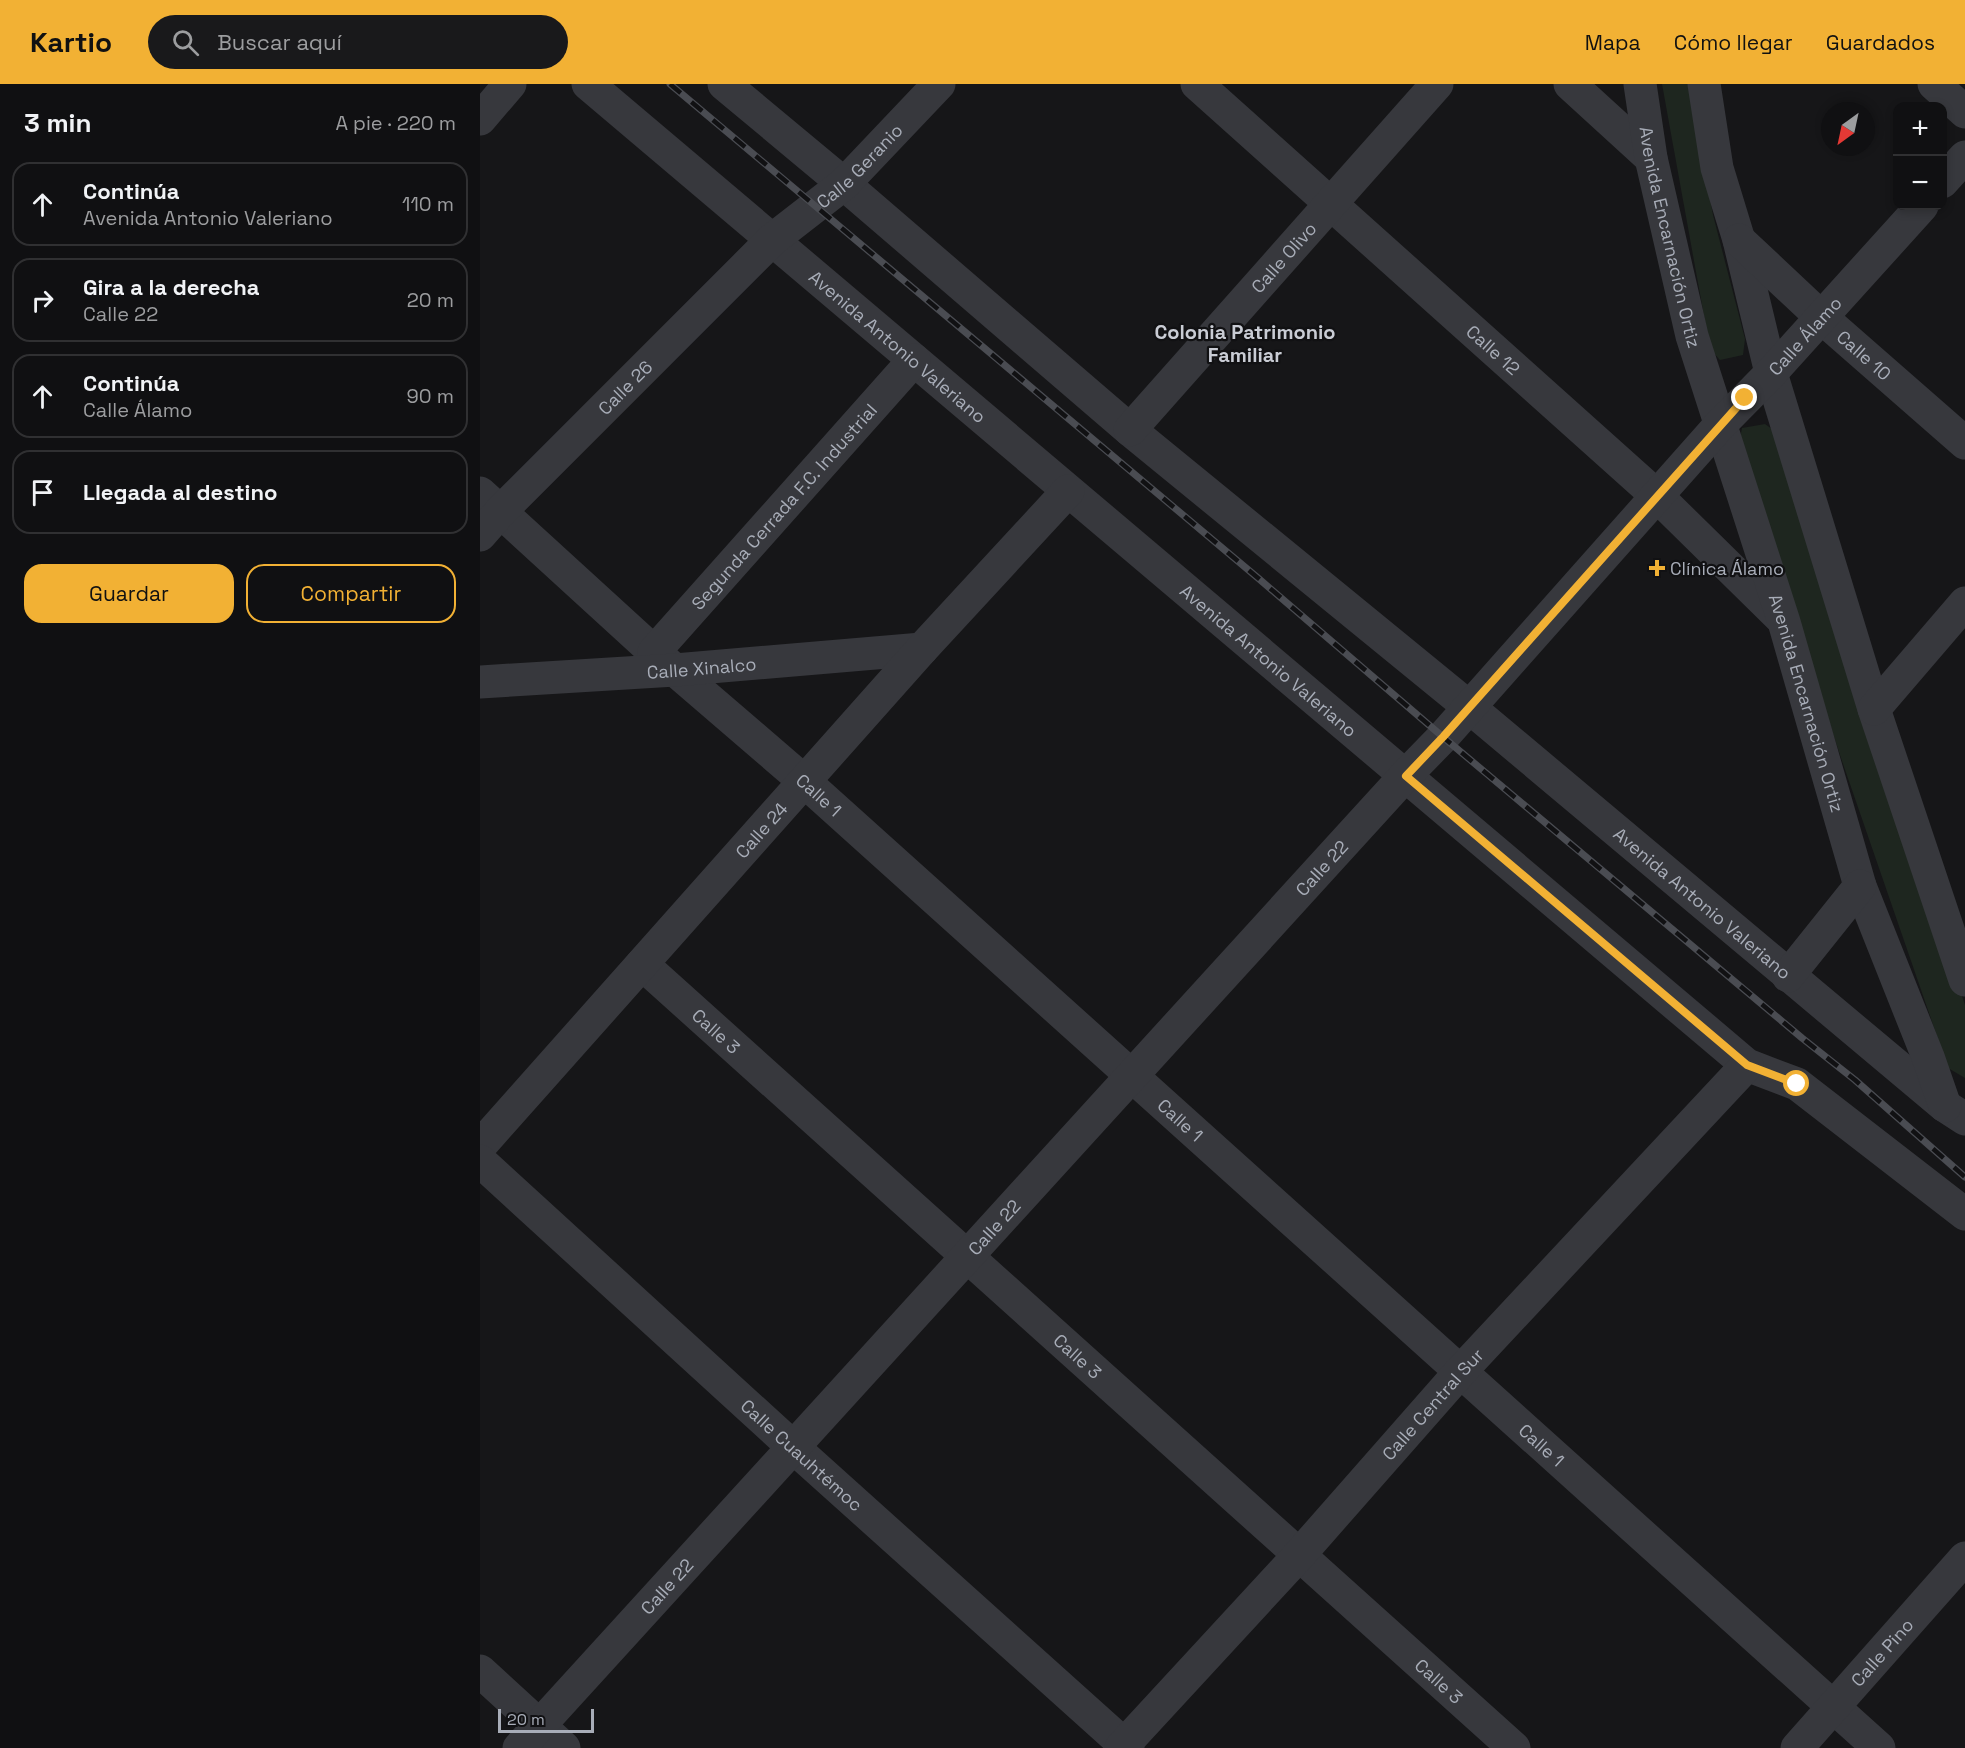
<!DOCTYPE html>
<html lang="es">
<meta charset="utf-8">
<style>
:root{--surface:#101012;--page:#19191b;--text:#f1f3f6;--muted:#9c9d9f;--line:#303032;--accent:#f2b134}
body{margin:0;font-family:"Space Grotesk",sans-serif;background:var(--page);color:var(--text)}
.controls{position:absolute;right:18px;top:18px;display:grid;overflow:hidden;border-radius:12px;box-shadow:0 3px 9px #0003}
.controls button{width:54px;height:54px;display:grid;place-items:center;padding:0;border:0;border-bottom:2px solid var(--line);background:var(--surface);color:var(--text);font:30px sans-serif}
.compass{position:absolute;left:1341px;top:18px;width:54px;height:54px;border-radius:50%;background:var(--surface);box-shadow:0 3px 9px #0003;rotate:213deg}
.scale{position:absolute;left:18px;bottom:15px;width:96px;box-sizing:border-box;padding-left:6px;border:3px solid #a8adb8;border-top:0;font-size:16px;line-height:21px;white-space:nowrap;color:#a8adb8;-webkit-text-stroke:4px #111113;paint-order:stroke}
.stop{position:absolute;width:18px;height:18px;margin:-14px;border:4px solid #f2b134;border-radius:50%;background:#fff}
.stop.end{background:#f2b134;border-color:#fff;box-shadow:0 2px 6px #0008}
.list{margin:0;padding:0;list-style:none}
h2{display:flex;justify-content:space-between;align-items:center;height:78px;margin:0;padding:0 24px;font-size:26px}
h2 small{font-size:20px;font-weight:400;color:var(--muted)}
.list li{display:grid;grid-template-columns:39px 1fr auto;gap:18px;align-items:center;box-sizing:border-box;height:84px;margin:0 12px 12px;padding:0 12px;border:2px solid var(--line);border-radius:18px}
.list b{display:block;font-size:22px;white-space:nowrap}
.list p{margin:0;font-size:20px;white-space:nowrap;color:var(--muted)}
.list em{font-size:20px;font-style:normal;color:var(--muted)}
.actions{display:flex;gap:12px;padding:18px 24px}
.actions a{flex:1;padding:14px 0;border:2px solid var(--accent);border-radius:18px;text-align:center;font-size:21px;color:var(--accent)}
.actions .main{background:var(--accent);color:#111}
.icon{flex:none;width:33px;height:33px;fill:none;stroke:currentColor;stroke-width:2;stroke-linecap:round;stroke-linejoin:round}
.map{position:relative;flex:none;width:1485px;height:1664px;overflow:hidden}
header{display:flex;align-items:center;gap:36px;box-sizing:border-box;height:84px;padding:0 30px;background:var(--accent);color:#111}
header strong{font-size:28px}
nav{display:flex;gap:33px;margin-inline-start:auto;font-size:21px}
.search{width:420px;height:54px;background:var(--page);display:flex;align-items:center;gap:15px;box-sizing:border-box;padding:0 21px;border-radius:33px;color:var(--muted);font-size:22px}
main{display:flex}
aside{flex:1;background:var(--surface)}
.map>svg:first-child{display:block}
.green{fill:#1e261f}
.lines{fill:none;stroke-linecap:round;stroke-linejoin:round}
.minor{stroke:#37383d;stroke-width:33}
.rail-casing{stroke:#4a4c52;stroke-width:7}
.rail{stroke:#111113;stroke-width:4.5;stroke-dasharray:14;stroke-linecap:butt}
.route{stroke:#f2b134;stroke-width:8}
.poi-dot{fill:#f2b134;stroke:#111113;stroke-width:2}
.labels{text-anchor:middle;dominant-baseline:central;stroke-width:4.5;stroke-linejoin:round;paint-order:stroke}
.street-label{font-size:18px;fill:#a8adb8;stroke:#111113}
.poi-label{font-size:18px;fill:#a8adb8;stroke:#111113;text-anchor:start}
.neighbourhood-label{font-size:20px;font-weight:bold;fill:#c9ccd4;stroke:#111113}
</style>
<header>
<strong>Kartio</strong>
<div class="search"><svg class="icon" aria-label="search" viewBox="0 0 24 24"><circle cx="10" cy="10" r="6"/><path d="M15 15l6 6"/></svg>Buscar aquí</div>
<nav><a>Mapa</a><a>Cómo llegar</a><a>Guardados</a></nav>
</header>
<main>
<aside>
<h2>3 min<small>A pie · 220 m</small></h2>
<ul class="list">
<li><svg class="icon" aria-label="ahead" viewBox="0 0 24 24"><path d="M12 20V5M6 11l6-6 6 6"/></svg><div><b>Continúa</b><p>Avenida Antonio Valeriano</p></div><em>110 m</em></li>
<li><svg class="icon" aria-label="right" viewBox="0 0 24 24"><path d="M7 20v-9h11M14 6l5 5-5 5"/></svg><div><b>Gira a la derecha</b><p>Calle 22</p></div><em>20 m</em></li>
<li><svg class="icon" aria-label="ahead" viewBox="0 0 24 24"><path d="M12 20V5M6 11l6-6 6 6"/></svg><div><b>Continúa</b><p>Calle Álamo</p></div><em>90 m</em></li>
<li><svg class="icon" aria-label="arrive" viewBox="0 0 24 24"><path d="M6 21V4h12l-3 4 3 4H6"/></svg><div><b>Llegada al destino</b></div></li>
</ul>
<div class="actions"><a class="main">Guardar</a><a>Compartir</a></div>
</aside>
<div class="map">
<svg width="1485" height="1664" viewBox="0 0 1485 1664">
<rect width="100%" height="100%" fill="#161618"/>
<!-- green -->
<path class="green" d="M1182,0H1209L1233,131L1265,255L1263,271L1240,276L1230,265Z
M1285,340L1296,348L1485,921V994L1468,984L1361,674L1259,360L1262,344Z"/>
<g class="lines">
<!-- minor -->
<g class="minor">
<path id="s1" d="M108,0L1267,981L1317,1000L1485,1130"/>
<path id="s2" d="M244,0L364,100L650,346L989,623L1465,1022L1485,1035"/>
<path id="s3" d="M717,0L1177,412L1300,533"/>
<path d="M1090,0L1171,74"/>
<path id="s4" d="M1160,0L1171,74L1212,252L1304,538L1380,802L1448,973L1465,1022"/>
<path d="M1224,0L1237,84L1259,156L1291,289L1394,625L1485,896"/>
<path d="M1454,0L1485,28"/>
<path d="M0,35L30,0"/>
<path d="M1462,98L1485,73"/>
<path id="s5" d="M1259,156L1341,233L1485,359"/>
<path id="s6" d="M650,346L957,0"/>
<path id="s7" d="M0,409L174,568L324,697L1399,1664"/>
<path id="s8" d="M0,451L20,428L292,156L364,100L459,0"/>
<path id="s9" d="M174,568L434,276"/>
<path id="s10" d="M0,598L195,586L442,565"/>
<path d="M1394,625L1485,519"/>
<path id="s11" d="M162,880L1034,1664"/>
<path d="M1308,892L1380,802"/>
<path id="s12" d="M0,1062L442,565L588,407"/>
<path id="s13" d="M0,1077L313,1363L648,1664"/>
<path d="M0,1587L84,1664"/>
<path id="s14" d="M39,1664L925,692L963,653L1239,342L1291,289L1442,122"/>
<path id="s15" d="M641,1664L820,1470L981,1287L1267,981"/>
<path id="s16" d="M1317,1664L1485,1474"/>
</g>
<!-- rail casing -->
<g class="rail-casing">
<path id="rail" d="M190,0L778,494L963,653L1322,954L1375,996L1485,1093"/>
</g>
<!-- rail -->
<use href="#rail" class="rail"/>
</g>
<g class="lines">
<!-- route -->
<path class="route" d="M1265,314L963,653L926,692L1267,981L1317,1000"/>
</g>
<!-- markers -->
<path class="poi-dot" d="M1174 475h6v6h6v6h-6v6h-6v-6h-6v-6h6z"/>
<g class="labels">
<!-- street labels -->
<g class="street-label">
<text stroke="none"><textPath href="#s8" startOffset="530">Calle Geranio</textPath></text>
<text stroke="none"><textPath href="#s4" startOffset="156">Avenida Encarnación Ortiz</textPath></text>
<text stroke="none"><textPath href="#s6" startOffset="231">Calle Olivo</textPath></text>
<text stroke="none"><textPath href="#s14" startOffset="1910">Calle Álamo</textPath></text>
<text stroke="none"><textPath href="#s1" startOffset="406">Avenida Antonio Valeriano</textPath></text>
<text stroke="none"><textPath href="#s3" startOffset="398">Calle 12</textPath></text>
<text stroke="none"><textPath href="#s5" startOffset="170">Calle 10</textPath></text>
<text stroke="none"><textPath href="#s8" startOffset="207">Calle 26</textPath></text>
<text stroke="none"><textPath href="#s9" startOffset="195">Segunda Cerrada F.C. Industrial</textPath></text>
<text stroke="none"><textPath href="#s1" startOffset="892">Avenida Antonio Valeriano</textPath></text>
<text stroke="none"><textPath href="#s10" startOffset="222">Calle Xinalco</textPath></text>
<text stroke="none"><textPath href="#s4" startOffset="642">Avenida Encarnación Ortiz</textPath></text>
<text stroke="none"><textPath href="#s7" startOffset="454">Calle 1</textPath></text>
<text stroke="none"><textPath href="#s12" startOffset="423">Calle 24</textPath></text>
<text stroke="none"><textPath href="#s14" startOffset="1191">Calle 22</textPath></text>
<text stroke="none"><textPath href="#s2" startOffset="1276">Avenida Antonio Valeriano</textPath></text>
<text stroke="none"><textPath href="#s11" startOffset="100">Calle 3</textPath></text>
<text stroke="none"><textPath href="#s7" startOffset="940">Calle 1</textPath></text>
<text stroke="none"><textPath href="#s14" startOffset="705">Calle 22</textPath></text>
<text stroke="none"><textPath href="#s11" startOffset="586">Calle 3</textPath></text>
<text stroke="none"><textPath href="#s15" startOffset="464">Calle Central Sur</textPath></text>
<text stroke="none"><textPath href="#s7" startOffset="1426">Calle 1</textPath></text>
<text stroke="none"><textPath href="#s13" startOffset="436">Calle Cuauhtémoc</textPath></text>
<text stroke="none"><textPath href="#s14" startOffset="219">Calle 22</textPath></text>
<text stroke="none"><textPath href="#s16" startOffset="128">Calle Pino</textPath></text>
<text stroke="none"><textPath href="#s11" startOffset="1072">Calle 3</textPath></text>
</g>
<!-- poi labels -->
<g class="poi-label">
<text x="1190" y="484">Clínica Álamo</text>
</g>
<!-- neighbourhood labels -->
<g class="neighbourhood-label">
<text x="765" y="248">Colonia Patrimonio<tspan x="765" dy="23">Familiar</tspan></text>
</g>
</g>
</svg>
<div class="controls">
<button>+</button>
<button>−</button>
</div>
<svg class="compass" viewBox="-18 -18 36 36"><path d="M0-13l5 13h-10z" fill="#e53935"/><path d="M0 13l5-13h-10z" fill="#9c9d9f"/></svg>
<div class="scale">20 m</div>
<div class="stop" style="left:1317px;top:1000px"></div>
<div class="stop end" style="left:1265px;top:314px"></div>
</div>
</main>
